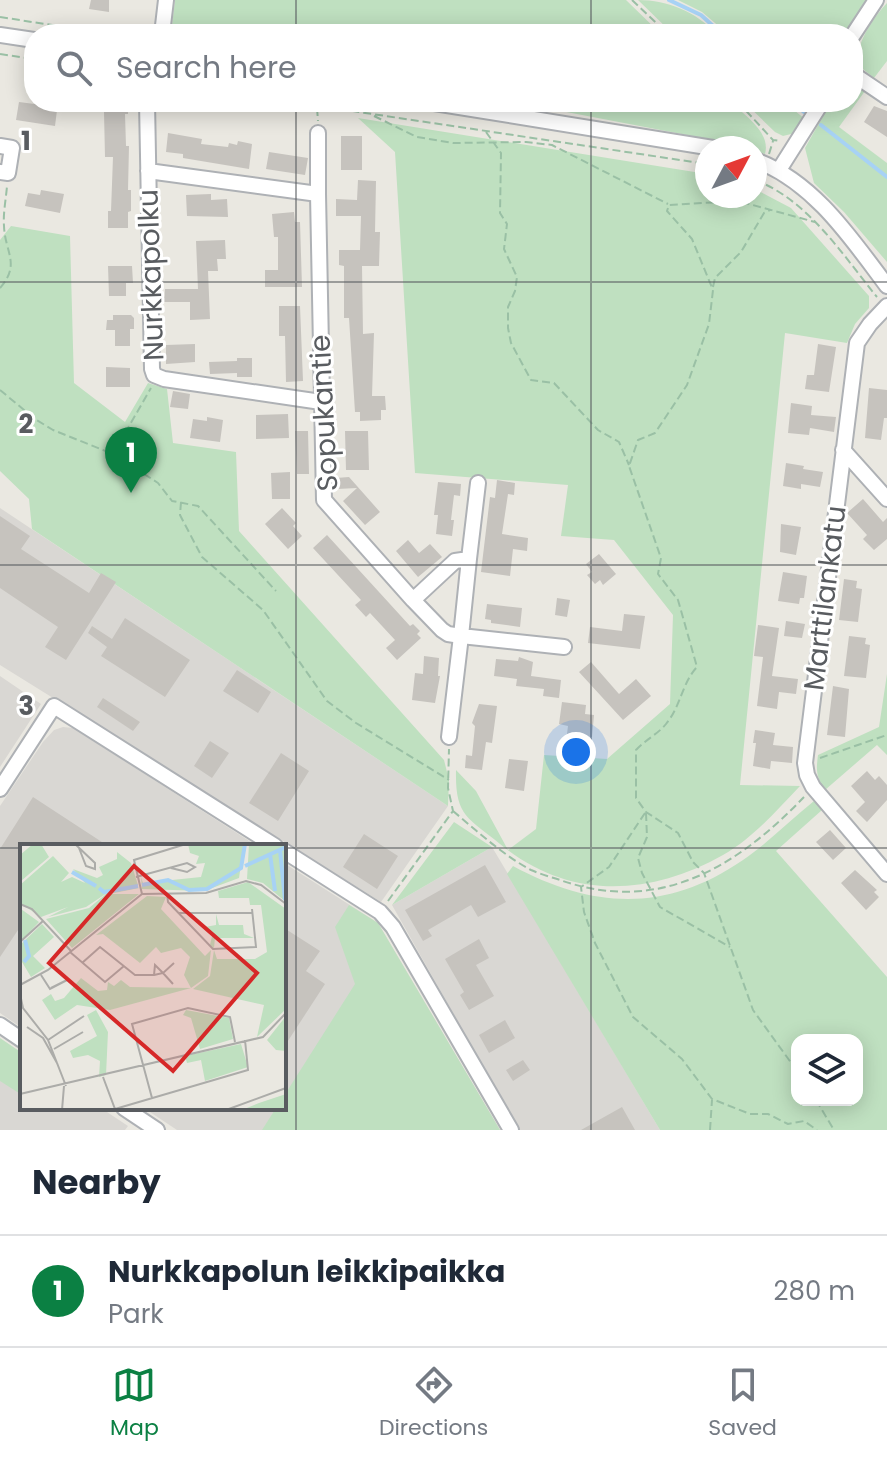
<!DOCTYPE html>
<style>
:root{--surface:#fff;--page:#f2f2f3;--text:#1f2937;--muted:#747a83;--line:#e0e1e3;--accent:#0b8043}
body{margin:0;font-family:Poppins,sans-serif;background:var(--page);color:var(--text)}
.controls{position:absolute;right:24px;bottom:24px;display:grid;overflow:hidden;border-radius:16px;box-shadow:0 4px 20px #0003}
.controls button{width:72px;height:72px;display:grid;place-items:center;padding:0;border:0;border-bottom:2px solid var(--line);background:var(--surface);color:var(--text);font:40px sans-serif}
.compass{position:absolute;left:695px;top:136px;width:72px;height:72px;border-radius:50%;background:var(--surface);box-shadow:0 4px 20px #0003;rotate:49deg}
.you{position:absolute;left:576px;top:752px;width:28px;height:28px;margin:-20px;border:6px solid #fff;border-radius:50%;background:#1a73e8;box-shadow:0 0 0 12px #1a73e833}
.badge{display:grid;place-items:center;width:52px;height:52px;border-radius:50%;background:var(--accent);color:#fff;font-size:26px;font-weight:700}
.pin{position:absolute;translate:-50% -66px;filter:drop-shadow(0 2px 4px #0008)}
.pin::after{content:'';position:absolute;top:42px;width:28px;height:24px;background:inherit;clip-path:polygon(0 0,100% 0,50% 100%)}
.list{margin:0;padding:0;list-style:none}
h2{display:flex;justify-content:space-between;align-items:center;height:104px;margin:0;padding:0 32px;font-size:34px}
h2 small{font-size:26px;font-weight:400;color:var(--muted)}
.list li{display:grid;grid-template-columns:52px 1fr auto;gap:24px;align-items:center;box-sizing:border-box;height:112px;padding:0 32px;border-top:2px solid var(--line)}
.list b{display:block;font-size:30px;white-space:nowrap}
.list p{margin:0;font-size:26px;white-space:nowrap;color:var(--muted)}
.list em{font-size:26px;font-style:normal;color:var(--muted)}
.icon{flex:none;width:44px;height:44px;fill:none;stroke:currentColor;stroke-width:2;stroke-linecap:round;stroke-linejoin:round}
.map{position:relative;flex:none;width:887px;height:1130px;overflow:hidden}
.search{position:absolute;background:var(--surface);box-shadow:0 4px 20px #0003;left:24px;right:24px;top:24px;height:88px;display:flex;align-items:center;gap:20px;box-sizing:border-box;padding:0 28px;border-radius:32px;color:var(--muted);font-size:30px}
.sheet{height:216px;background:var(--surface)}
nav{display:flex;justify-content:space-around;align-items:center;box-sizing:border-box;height:112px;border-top:2px solid var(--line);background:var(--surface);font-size:22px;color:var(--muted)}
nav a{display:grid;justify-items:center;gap:4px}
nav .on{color:var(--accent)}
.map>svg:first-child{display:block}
.industrial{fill:#d9d7d3}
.green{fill:#bfe0c0;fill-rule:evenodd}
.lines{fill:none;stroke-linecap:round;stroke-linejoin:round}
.stream{stroke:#a7d2f5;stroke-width:4}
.building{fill:#c6c3be}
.minor-casing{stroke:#aeb1b5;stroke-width:18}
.path{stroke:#9ac0a5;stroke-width:2;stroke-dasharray:8 4;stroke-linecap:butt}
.minor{stroke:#fff;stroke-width:14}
.grid{fill:none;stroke:#595c60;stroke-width:2;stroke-opacity:0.55}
.labels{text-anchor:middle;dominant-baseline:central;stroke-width:6;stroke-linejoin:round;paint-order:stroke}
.street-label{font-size:28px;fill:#595c60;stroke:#fff}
.inset-river{fill:none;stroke:#a7d2f5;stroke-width:4}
.inset-road{fill:none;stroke:#acaca9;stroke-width:2}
.view{fill:#d62828;fill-opacity:0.15;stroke:#d62828;stroke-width:4}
.inset-edge{fill:none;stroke:#595c60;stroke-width:4}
.grid-label{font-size:26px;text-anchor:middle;font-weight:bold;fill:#595c60;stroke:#fff;stroke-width:6;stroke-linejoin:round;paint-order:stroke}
</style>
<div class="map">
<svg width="887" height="1130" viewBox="0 0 887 1130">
<rect width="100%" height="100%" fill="#eae8e1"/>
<!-- industrial -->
<path class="industrial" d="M0,508L448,806L381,902L0,665Z
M0,676L41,704L0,767Z
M63,727L73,728L257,846H22V1028L0,1013V806L43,742L54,730Z
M492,847L660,1130H519L392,905Z
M284,863L378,923L500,1130H177L144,1108H284Z
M0,1040L22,1055V1108H101L128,1126L125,1130H0Z"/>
<!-- green -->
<path class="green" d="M175,0H626L661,34H171Z
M638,0C668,0 696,12 717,34H673Z
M678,0H866L845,34H728L702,12Z
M887,3V61L874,78L858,65C855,44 873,18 887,3Z
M853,83L865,91L839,127L887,163V262L844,212L814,183L805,148L831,102H853Z
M514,102H731C745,116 771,132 765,154L755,151V148Z
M744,102H784L805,119L795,133L783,136L775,132Z
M358,118L707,174V196H755V189L791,208L869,296V308L855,324L847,343L785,333L740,785L800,786C776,811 753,838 723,855C648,897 568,900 500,844C467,817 455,816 456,770L476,791L508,850L536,829L544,755L607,759L670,704L673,615L614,540L561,536L568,485L415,473L395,152Z
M11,226L70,236L74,383L125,422L148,383L167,389L173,443L236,452L239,531L444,760L449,780L448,806L32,529L29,499L0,471V240Z
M887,674V755L877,745L825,790C816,777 816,770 818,755L879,727Z
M814,801L822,810L776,851L887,977V1130H660L507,874L513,866C593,909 666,913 743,860C768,843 790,820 814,801ZM797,1040H857V1100H797Z
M454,822L492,847L392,905Z
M349,905L378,923L500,1130H262L276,1108H284V1096L355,984L335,927Z
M0,1038L22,1053V1095L0,1081Z"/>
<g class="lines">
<!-- stream -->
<path class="stream" d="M669,0L701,15L722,34
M792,102L804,112
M821,125L887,177"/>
</g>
<!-- building -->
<path class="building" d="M91,0H109V12L89,9Z
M19,102L42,105L43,102H58L55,126L16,120Z
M95,102H128V114H125L126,146H129L128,190H131V211L128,212V228H108V211H111L113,157H105L104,112H95Z
M874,106L887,111V137L864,122Z
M168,133L202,139L201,144L228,147L229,143L237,145L238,141L252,144L249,169L183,158V154L166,152Z
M341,136H362V170H341Z
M269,152L308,158L305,175L266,169Z
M358,180L376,181L375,232H380L379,266H362L363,334L374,333L372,396H385L386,410H381V420L360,421V412H355L349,318H344V266L339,265V250H360L361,216H336V199L357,200Z
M41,190L64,194L60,213L25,206L28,193L40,195Z
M211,194V200L227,199L228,217L187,216L186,195Z
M294,212L295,222H300L302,287H265V270H278V237H274L272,214Z
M225,240L226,259H217L218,271H208L210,319L190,320V302H164L165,289H198L196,241Z
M108,266H132L133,283H126V296H109Z
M279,306H300L303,381L286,382L285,336H279Z
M113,315H131L134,318V329H130V346H115V330H106L107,320H113Z
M195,344V362L166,364V345Z
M818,344L836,347L829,392L805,389L807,375H814Z
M237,358H252V377H237V373L210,374L209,362L237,361Z
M106,367L130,368V387H106Z
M869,388L887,390V418H884L881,440L865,438Z
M173,391L190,394L188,409L170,407Z
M791,403L812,406L811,415L836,417L834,432L810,428L809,435L788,433Z
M288,414L289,438L256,439V415Z
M207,417L223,420L220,442L190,438L193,419L207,421Z
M295,431H308L309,474H297Z
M345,431H368L369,470H346Z
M786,463L804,466L803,469L823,472L820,487L801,484V489L783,486Z
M290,472V499H272L271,473Z
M349,477L380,512L365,525L343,501L357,488L337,489L336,478Z
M497,480L515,483L514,495L508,494L502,534L528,538L527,551L513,549L510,576L481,572L490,497L495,498Z
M438,482L461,484L460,496L454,495L451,520H454L452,536L436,534L438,515H434Z
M863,499L883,522L887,518V539L874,550L863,539L867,535L847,513Z
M282,508L296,523L293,526L302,536L288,549L265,524Z
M0,516L30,536L21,549L89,593L101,573L116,582L66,660L45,647L58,627L0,588Z
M781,524L801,527L796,555L780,552Z
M327,535L410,626L413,624L420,631L417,634L421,638L397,660L386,648L395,640L370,613L366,617L355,605L361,600L313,548Z
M408,540L419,553L430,544L442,557L418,577L396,551Z
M599,554L616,574L603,585L600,580L595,584L587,575L592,572L586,564Z
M783,572L807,576L804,598H800L799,604L778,601Z
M844,579L857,581L856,588L862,589L858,622L839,620Z
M557,598L570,600L567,617L555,615Z
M487,604L522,608L520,627L491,623V620L485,619Z
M624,614L645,616L640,649L588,643L590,627L622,631Z
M125,618L190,660L165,697L101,656L107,647L88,633L92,626L112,639Z
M786,621L805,624L802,638L784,636Z
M758,625L779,628L772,676L798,679L796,694L779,692L777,709L757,706L763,657L754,656Z
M849,636L866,638L865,644L870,645L866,678L844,676Z
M424,656L439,658L438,676H440L435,703L412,700L415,673L423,674Z
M519,657L533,662L531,676L561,680L559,698L543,696L544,689L516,686L517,679L494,676L496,659L518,661Z
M591,662L619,694L636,679L651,696L623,720L579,672Z
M237,670L271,692L258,713L223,691Z
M833,686L849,689L845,737L827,735Z
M103,698L140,722L133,731L97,707Z
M562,702L586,705L585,714L594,715L592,737L567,734L568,726L559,724Z
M479,704L497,706L492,743L486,742L482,770L465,768L466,755L472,756L475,726L472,723Z
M755,730L775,733L773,745L793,747L792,763L771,761L770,769L753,766L756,743H753Z
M210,741L229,753L212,778L194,766Z
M281,753L309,771L278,821L249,803Z
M509,759L528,761L524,791L505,788Z
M867,771L875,780L879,776L887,785V800L867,822L856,811L865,802L851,786Z
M33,797L108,846H22V924L0,957V849Z
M830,830L846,848L833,860L816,842Z
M364,834L398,856L377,889L343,867Z
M485,865L506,902L478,917L471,905L428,930L432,936L423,941L405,910Z
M855,870L877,890L874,892L879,897L866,910L841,883Z
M284,928L320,951L306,971L325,984L284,1047Z
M479,939L489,958L476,965L494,996L469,1010L460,995L464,992L445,959Z
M505,1020L515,1038L489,1053L479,1035Z
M523,1060L530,1070L513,1081L506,1070Z
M622,1107L635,1130H581Z"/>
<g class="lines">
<!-- minor casing -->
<g class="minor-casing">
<path id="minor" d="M162,34L166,0
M0,35L34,40
M853,35L876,0
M853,74L887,97
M147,102L152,369L154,375L164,379L321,402
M428,102L713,148
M0,146L12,148L8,173L0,172
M755,160C813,181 851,238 887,286
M779,170L822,102
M148,171L318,194L324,500L413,600L455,561L469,559L461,636L448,634L442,630L413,600
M318,194V133
M887,306L870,324L857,343L805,763L807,775L813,787L887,874
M843,450L887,499
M469,559L478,483
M449,737L461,636L564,647
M0,789L54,706L275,846
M284,851L380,912L393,927L511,1130
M0,1025L22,1040
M124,1108L157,1130"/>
</g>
<!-- path -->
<path class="path" d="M632,0L668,34
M0,17L110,34
M0,54L34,59
M292,102L707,164
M738,102L773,140L780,141
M317,108L318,121
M374,116L417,137L453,143L526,142L552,145L668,204
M486,132L501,153L500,213L507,224L504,249L517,277L515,291L508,307V328L511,343L531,380L554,383L598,430L619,442L629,465
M769,154L773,141
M755,180C808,200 842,254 877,297
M713,287L715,278L741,252L764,213L770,210
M0,288C21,264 5,253 4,226C3,213 6,199 7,186
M0,390L35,419L53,430L113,454L158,483L172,501L198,506L276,591
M113,454L151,388
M181,502L180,515L202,557L263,610L327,701L356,723L449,780
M820,758L887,735
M453,811C478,832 503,855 531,870C540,874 551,877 560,880C659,915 737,867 804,797
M645,813L609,867L581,887L584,912L595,943L633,1017L682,1059L712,1099L750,1114H768L788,1124L804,1121L817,1130
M646,813L647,837L638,858L642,873L660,907L730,947
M388,901L453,811L448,788L449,749
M797,1071L753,1010L704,873L693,862L678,833L646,812L636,798V750C645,740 658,734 666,724C681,706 682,683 697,667L678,600L658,574L661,558L629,466L638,440L655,433L687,385L709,324L713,290L692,239L667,211L669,205L738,201L815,222
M816,1100L834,1130
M710,1130L712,1100"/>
<!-- minor -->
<use href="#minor" class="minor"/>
</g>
<!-- grid -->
<path class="grid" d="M296,0V34M591,0V34M296,102V1130M591,102V1130M0,282H887M0,565H887M0,848H22M284,848H887"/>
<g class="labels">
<!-- street labels -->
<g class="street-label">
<text transform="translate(151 275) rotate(-92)">Nurkkapolku</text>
<text transform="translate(324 413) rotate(-93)">Sopukantie</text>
<text transform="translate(825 598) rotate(-83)">Marttilankatu</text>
</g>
</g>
<!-- overview -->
<g transform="translate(20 844)">
<rect width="266" height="266" fill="#eae8e1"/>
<path d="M13,0H21L29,13L1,37L0,11ZM168,0H224L219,34L184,47L122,45L121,33L123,39L181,33L185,19L176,20L179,12L170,9ZM229,0H266V58L243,39L227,35ZM97,8L111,19L118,41L111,43L119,44L89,50H119L52,104L26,75L69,64L87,49L66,63L28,73L48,63L21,73L0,59V41L33,12L49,29L41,38L52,33L65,39L53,25L77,34L83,31L79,23L97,15ZM228,38L266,65V165L237,193L244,161L173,145L190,132L194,106L197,115H235L247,108L241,61H230L229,54H199L198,47ZM127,52L146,53L141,65L185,112L191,106L188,132L171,144L90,166L57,161L35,176L22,156L31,150L35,157L44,154L61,134L78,147L87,146L88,138L94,142L101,136L110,143L171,144L164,131L170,113L161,104L141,109L136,103L120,119L83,90L76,91ZM1,65L19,78L2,96L0,93ZM196,70L199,81H223L224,90L234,94H195L194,104L190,101L192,92L185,83L196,81ZM22,80L34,93L13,112L25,124L11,133L2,118L0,101ZM76,166L88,188L86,231L79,233L80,217L68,211L53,214L50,207L77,192L67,171ZM166,166L209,174L213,195L180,205L171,174L163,171ZM266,172V207L256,206L247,196ZM221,200L228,223L185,237L181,216L167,219L165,212ZM266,250V266H222L239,259Z" fill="#bfe0c0"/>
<path class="inset-river" d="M260,6L265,56M250,10L255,47M225,22L266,3M52,28L76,42M122,41L148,36L169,46L187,45L221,24L225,0M79,44L84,48L118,42M4,118L9,112L5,96"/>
<path class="inset-road" d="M55,0L75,19V25L66,22L59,4M116,33L167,19L175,23L167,28L151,24M147,49L148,58L193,105L236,103L232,65M122,50L114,16L166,0M0,60L12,65L51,107M159,69H232M0,98L23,77M50,108L85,138L104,122M62,119L80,103L115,131H134L135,121L143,129L134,131M21,131L30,145L49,135L31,144M153,140L143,129L154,119M0,141L28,126L122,50L186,49L226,37L241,41L266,60M0,150L3,164L28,196L46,242M7,183L23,194L37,219M28,196L64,172M34,205L63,188M83,233L95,265L228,226L225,196M0,250L243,193L266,169M132,254L112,180L168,164L210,173L215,198M42,266L44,242M206,266L266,244"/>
<path class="view" d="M114,22L237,129L153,227L29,119Z"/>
<rect width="266" height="266" class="inset-edge"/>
</g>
<g class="grid-label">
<text x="26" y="150">1</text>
<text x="26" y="433">2</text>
<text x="26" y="715">3</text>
</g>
</svg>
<div class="controls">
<button><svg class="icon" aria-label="layers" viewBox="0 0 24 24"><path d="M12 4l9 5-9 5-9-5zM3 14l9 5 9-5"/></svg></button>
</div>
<svg class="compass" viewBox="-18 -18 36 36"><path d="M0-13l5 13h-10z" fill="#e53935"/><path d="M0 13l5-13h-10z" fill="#747a83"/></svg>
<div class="you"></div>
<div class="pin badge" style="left:131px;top:493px">1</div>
<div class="search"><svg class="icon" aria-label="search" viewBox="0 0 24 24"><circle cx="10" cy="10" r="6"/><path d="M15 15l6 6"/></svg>Search here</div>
</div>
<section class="sheet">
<h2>Nearby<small></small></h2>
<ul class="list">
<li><span class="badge">1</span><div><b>Nurkkapolun leikkipaikka</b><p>Park</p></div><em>280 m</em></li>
</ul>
</section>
<nav>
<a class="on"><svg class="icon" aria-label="map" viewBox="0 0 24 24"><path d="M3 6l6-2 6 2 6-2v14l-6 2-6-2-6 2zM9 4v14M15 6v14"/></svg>Map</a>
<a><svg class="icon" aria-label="directions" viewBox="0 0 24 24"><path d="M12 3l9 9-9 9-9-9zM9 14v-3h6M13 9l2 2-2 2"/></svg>Directions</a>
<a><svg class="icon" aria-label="saved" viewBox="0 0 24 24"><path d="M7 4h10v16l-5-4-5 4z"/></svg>Saved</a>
</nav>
